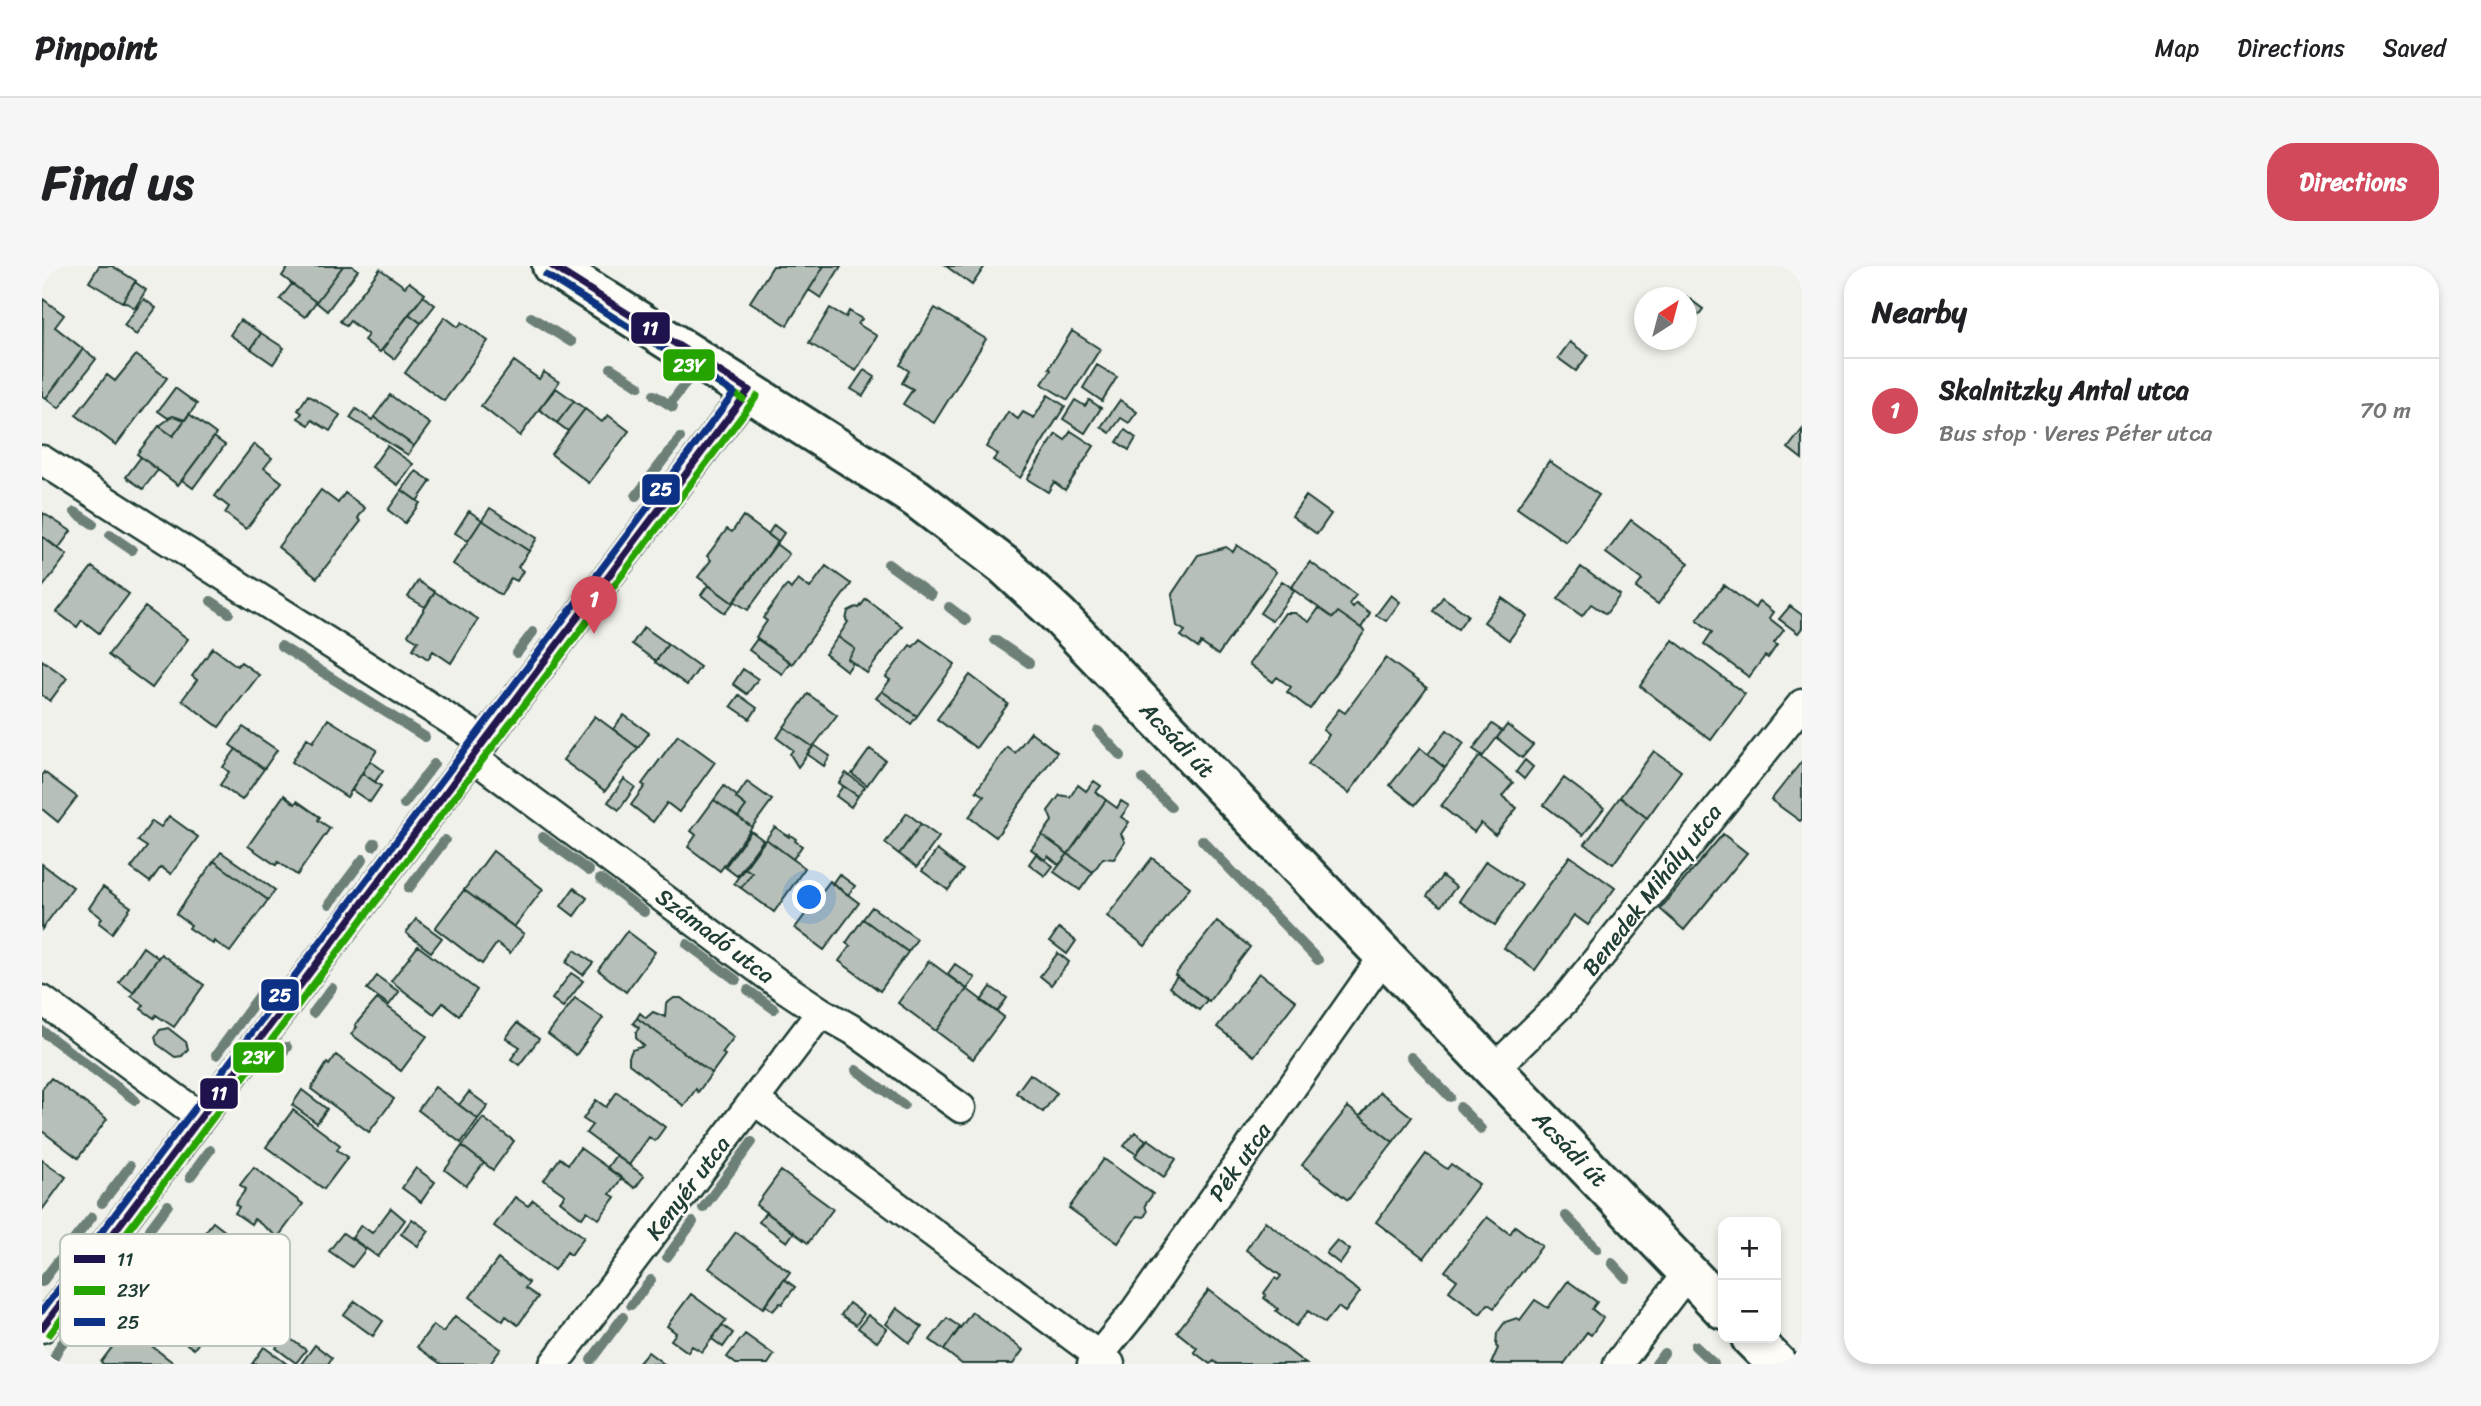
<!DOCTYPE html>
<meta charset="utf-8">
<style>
:root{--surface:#fff;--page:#f6f6f6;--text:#202124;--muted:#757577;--line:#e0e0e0;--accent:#d1495b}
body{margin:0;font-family:Sriracha,sans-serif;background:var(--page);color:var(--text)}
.controls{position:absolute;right:21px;bottom:21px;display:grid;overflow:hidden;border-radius:14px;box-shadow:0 4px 10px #0003}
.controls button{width:63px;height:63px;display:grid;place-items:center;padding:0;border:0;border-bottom:2px solid var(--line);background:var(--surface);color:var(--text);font:35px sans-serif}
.compass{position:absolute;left:1592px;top:21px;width:63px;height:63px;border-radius:50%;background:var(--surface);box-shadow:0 4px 10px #0003;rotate:36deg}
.you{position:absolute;left:768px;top:632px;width:24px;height:24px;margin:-18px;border:5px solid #fff;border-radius:50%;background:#1a73e8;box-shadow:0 0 0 10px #1a73e833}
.badge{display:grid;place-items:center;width:46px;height:46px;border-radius:50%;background:var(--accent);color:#fff;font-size:23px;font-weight:700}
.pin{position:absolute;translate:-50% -58px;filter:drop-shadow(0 2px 4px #0008)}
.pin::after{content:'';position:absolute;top:37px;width:24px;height:21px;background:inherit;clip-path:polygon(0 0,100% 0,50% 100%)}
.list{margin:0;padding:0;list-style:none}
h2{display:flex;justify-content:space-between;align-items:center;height:91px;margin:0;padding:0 28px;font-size:30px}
h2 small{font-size:23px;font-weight:400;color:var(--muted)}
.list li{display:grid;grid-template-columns:46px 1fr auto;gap:21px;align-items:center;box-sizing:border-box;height:105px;padding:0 28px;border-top:2px solid var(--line)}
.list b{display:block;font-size:26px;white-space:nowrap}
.list p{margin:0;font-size:23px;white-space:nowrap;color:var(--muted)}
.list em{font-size:23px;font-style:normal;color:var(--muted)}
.map{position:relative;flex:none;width:1760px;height:1098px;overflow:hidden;border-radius:28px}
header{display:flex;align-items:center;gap:42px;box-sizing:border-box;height:98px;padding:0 35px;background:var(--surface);border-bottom:2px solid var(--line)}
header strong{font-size:33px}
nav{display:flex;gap:38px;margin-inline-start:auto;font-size:24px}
.intro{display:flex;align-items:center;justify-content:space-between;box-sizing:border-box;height:168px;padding:0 42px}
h1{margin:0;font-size:49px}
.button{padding:18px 32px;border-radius:28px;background:var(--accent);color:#fff;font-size:24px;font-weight:700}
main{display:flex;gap:42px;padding:0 42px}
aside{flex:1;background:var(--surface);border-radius:28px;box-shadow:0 4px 10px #0003}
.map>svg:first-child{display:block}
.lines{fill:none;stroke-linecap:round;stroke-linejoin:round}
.stream{stroke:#6c8077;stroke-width:10}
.building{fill:#b6bfb8;stroke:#1f3d34;stroke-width:2}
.minor-casing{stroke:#1f3d34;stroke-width:33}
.secondary-casing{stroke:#1f3d34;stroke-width:44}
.minor{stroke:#fdfcf7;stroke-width:28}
.secondary{stroke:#fdfcf7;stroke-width:38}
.bus-1-casing{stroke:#fdfcf7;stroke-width:12}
.bus-2-casing{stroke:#fdfcf7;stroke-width:12}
.bus-3-casing{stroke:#fdfcf7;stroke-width:12}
.bus-1{stroke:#20124d;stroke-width:7}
.bus-2{stroke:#25a400;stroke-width:7}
.bus-3{stroke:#0d3184;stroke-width:7}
.labels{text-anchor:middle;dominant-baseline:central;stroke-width:5;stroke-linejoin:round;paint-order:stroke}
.street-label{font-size:23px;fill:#1f3d34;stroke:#fdfcf7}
.key{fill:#fdfcf7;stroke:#bac3bc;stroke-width:2}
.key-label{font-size:19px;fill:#1f3d34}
.line-badge{stroke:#fdfcf7;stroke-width:2.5}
.badge-label{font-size:19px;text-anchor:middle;font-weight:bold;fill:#fff}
</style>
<header>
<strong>Pinpoint</strong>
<nav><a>Map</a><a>Directions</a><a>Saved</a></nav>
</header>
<div class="intro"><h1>Find us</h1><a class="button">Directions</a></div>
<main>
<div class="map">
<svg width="1760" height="1098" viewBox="0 0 1760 1098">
<rect width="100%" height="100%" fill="#f0f1eb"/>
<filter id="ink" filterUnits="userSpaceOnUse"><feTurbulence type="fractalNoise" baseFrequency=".0143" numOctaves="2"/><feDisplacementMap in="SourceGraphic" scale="14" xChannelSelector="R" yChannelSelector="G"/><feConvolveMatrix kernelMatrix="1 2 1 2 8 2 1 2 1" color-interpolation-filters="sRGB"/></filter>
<g filter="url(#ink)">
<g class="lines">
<!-- stream -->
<path class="stream" d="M489,51L529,76
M569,102L597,120
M612,129L631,141
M627,139L646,114
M594,230L638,172
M33,246L51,258
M68,269L90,284
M846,298L889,329
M169,335L187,347
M907,341L924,354
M953,374L987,397
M239,380L383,471
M475,387L491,366
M1056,465L1079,490
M1101,513L1129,541
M362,538L392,498
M501,571L547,605
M1160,574L1276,694
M331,580L333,577
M558,613L602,646
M367,622L403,574
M287,638L321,593
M645,678L694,714
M706,724L732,743
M271,747L290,722
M0,765L93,834
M174,789L218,729
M1369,791L1408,831
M229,802L245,781
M814,804L862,839
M1418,841L1439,863
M148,911L168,884
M60,937L88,900
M661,942L710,876
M1524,950L1555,983
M108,963L126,939
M26,981L50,951
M625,991L651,956
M82,997L96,978
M1570,997L1584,1012
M0,1016L16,995
M64,1020L71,1011
M589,1039L609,1014
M1653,1080L1672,1098
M12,1092L16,1083L40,1050
M549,1094L581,1051
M1614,1098L1622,1087"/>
</g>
<!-- building -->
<path class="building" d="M57,0H70L94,15L80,36L47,16Z
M247,0H301L274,36L240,10Z
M301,0H310L316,4L285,45L274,36Z
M731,0H782L745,59L708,36Z
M782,0H799L779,32L767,24Z
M904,0H943L930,19Z
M338,3L363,21L367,16L383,28L338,86L322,74L326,69L308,55L304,60L298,55Z
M93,16L104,24L93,42L81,35Z
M250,18L274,36L263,51L238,33Z
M381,30L393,39L379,57L367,48Z
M1645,31L1661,43L1652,55L1644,49Z
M1,33L22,49L13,61L41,83L4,132L0,130Z
M102,33L114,42L94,69L82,59Z
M788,42L804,51L807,45L820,53L816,58L835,70L814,105L767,77Z
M893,42L944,73L892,157L861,138L871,123L860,117L867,105L858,99Z
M367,48L379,57L352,93L340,84Z
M403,51L416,61L420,56L446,75L402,135L363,107Z
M198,54L219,67L209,83L188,69Z
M1030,65L1058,83L1026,134L1000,118L1009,104L1007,102Z
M219,67L242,82L231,98L209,83Z
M1528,76L1546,89L1534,105L1516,92Z
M41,83L54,93L17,142L4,132Z
M94,89L125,112L74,179L34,149L65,109L73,115Z
M472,95L497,113L502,106L517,116L478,170L439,140Z
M1055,99L1075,111L1060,135L1041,122Z
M822,104L833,111L821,130L809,123Z
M133,122L155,138L143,154L131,150L126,152L116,145Z
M514,122L532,135L515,157L497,143Z
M266,129L298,149L288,165L270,154L267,159L256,152L260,147L256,144Z
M348,129L388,158L372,180L332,151Z
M1006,129L1023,140L978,212L951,194L956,188L944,181L966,146L976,153L981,146L992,152Z
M1033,134L1043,140L1047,134L1059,142L1043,167L1021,153Z
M1078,134L1095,146L1087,157L1079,152L1068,167L1059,161Z
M532,135L543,143L526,165L515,157Z
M314,143L330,154L332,151L372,180L366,189L308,152Z
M543,143L560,156L566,149L587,165L547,217L509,188Z
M147,148L174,168L136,219L95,188L117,160L131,170Z
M131,150L143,154L131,170L117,160Z
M1083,164L1094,172L1087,184L1075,176Z
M1760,164V193L1746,182Z
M1029,165L1052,180L1023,224L1012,216L1006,226L985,213L1014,168L1023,174Z
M172,171L183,179L151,222L140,214Z
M212,178L230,192L222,202L240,216L204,263L183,247L187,241L173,230Z
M345,180L371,198L356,219L330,201Z
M99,191L116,204L101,223L84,211Z
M1507,195L1557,229L1524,276L1475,242Z
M374,205L389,215L375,235L360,224Z
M279,224L296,237L303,227L323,242L316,252L319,255L275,312L236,281Z
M360,224L378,237L363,257L346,244Z
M1264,230L1289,248L1275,268L1250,250Z
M448,242L495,272L487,285L440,254Z
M427,245L440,254L426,275L413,267Z
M1,247L29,265L16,283L0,270Z
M701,250L736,276L691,337L656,311L669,294L665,290L685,263L690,266Z
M440,254L487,285L476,301L481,305L475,315L469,312L459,329L411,298Z
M1589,254L1647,297L1616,338L1594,322L1600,314L1564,287Z
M732,259L742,267L736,276L726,268Z
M0,270L25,289L0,322Z
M734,278L747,288L706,344L692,335Z
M1195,279L1234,306L1176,389L1159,377L1156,382L1139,370L1143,365L1135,360L1130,328L1156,289L1184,281L1191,286Z
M1268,296L1314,329L1307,338L1311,341L1314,337L1328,347L1319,362L1296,346L1291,352L1249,322Z
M784,300L809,318L750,398L714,371L725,355L721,352L745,319L749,323L756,313L768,322Z
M50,301L87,328L57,367L40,354L35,361L15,346Z
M1539,301L1578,329L1564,348L1549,338L1540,350L1516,333Z
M376,315L393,326L383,341L366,331Z
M1240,315L1253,324L1230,355L1218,347Z
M666,319L691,337L683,347L659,329Z
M1682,319L1713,342L1717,335L1731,346L1727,352L1742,364L1732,377L1735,379L1726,392L1723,390L1707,411L1662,378L1670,366L1655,354Z
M393,326L436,353L409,397L391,385L386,393L371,383L376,375L366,369Z
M1349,329L1358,336L1344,355L1334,349Z
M1401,331L1426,349L1416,363L1391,345Z
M1460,332L1485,350L1467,374L1442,356Z
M824,333L860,360L825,407L806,393L813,383L796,371L806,356L804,354L806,345L814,341L817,342Z
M1748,340L1760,349V362L1756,367L1737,353Z
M103,341L146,373L110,422L66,389Z
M1277,342L1291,352L1296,346L1323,365L1268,443L1245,426L1249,421L1235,411L1231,416L1207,398L1243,347H1253L1267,356Z
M602,361L626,378L614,395L590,378Z
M796,371L813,383L806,393L811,397L805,405L783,388Z
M715,373L748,396L740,408L707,384Z
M878,373L913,398L875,450L840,425L848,414L844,411L868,379L871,381Z
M1631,374L1703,428L1669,474L1598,420Z
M626,378L658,401L645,419L613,396Z
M171,382L195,400L199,396L217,409L177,461L140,434L155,414L150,410Z
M1344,392L1385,422L1307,527L1266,498L1287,469L1281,464L1297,443L1303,447Z
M0,394L25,412L8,435L0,429Z
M701,403L716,413L705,428L691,418Z
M928,409L966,438L934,482L895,453Z
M840,425L875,450L869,458L834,432Z
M766,428L795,449L771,481L742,461Z
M697,429L715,442L708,453L689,440Z
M582,449L607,467L596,482L571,463Z
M553,450L596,482L563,525L521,494Z
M286,453L335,484L305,531L250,496L265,472L271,476Z
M1450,458L1460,465L1441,490L1431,483Z
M1465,459L1491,479L1480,492L1455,472Z
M201,461L235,484L222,503L188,479Z
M742,461L771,481L756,501L748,488L751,484L735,472Z
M1405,464L1422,477L1403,502L1386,488Z
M989,466L1015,486L954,571L927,551L942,530L934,525L965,481L973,487Z
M636,469L673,496L637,546L625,537L611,556L589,539L603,520L600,518Z
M772,479L788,490L782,500L765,488Z
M1378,482L1403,502L1373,539L1348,519Z
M194,483L222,503L200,534L178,519L187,506L181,501Z
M828,483L843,494L825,519L810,508Z
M1612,485L1639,505L1605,552L1578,531Z
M1438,490L1471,517L1460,530L1475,542L1453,569L1439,557L1432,566L1399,540Z
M1483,494L1491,501L1482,513L1474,506Z
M328,495L341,504L333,516L320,507Z
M1760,495V553L1758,555L1729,534Z
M2,506L35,531L16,556L0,543V509Z
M320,507L339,520L328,536L310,524Z
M804,507L823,521L816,530L797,517Z
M1522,512L1562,542L1541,569L1502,539Z
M582,513L593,521L577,544L566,536Z
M1052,515L1059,520L1054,526L1064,534L1026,588L1000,569L1010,555L1006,545L1018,529L1028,531L1036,519L1044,525Z
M705,516L730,534L710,561L696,551L704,540L694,532Z
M682,520L695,530L694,532L704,540L696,551L672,534Z
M801,520L816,530L809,541L794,530Z
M242,529L253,538L255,535L278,551L276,554L288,562L255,609L236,596L234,599L206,580Z
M1578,531L1605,552L1571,598L1543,578Z
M672,534L710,561L678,605L646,581L654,569L649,565Z
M1064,534L1075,542L1079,535L1087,540L1079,551L1087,556L1079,568L1083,576L1072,593L1061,592L1051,606L1026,588Z
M865,547L879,558L857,588L843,577Z
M127,550L156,571L129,608L119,601L108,616L89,602L105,581L96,575L110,555L119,561Z
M879,558L897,571L875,601L857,588Z
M733,561L747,571L748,569L754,573L753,575L760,580L751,593L724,573Z
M709,565L721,574L695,610L683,601Z
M1681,568L1705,587L1642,664L1618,643Z
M1000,569L1026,588L1017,599L1006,590L1003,594L989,583Z
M724,573L763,602L732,646L699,622L710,607L703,602Z
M895,584L921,604L906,624L880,605Z
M451,585L501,623L472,661L422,624Z
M179,586L233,624L226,634L172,595Z
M994,588L1011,600L1003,610L987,598Z
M1026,588L1051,606L1038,624L1012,606Z
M1528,590L1573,622L1546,659L1532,649L1493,704L1462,682Z
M1110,592L1148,621L1103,680L1065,650Z
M172,595L226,634L188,686L172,675L171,678L147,662L149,659L134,648Z
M1444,595L1480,619L1453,659L1417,635Z
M0,598L31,621L0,663Z
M703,602L710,607L699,622L692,617Z
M797,608L813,620L806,629L790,618Z
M1400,610L1414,621L1399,640L1385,630Z
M788,615L817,637L782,684L753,662Z
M61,621L89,641L70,667L57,657L60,652L47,642Z
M532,622L545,632L532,650L519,640Z
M422,624L482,668L468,687L455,677L440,698L393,662Z
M830,641L875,673L866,686L821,653Z
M374,653L400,672L389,686L364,667Z
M821,653L866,686L838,725L797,695L808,680L804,677Z
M1175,655L1208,681L1167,735L1133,709Z
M1017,662L1034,675L1025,688L1008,675Z
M585,665L613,686L584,726L556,704Z
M376,680L435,724L417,749L401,737L392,748L349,715Z
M101,681L116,692L91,726L77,716Z
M533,684L551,697L541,709L524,696Z
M1016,687L1027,696L1009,719L998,710Z
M119,688L162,719L132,761L114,749L112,752L99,743L102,739L89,730Z
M887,695L925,723L894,765L856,737Z
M913,698L933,712L925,723L905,709Z
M529,707L541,715L521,741L510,733Z
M1217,707L1254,735L1212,790L1175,761Z
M335,710L357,726L347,739L325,723Z
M1135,711L1165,734L1157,744L1127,721Z
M949,721L965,732L955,746L939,735Z
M925,723L962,751L931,793L894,765Z
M533,732L561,752L534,789L506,768Z
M632,732H639L692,771L680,787L683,789L670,807L595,752L598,747L604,752L611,746L623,751L624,738Z
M335,733L385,770L359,805L309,768L315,761L313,759Z
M595,752L670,807L656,826L654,823L642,840L587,798V791L590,784L602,780L594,772V766L597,762L591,757Z
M475,757L497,773L477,799L469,793L478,781L464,772Z
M126,762L144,776L146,783L140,790L133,791L115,778L113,771L118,764Z
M294,789L352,833L327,866L269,823L285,797L287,799Z
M988,808L1015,827L1001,846L974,827Z
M9,812L65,853L36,892L0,865V823Z
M393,821L436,853L419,877L376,844Z
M260,824L285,843L275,857L250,839Z
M427,826L446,840L436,853L417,839Z
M575,826L623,861L613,875L607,871L587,899L544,867L550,859L541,853L554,834L564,841Z
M1338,826L1370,851L1351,876L1318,850Z
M1306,841L1351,876L1306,934L1260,899Z
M251,844L298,879L295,884L306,891L282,923L224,881Z
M441,852L472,875L451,904L420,880Z
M1093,866L1104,874L1094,888L1082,880Z
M1106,873L1134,893L1122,911L1093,890Z
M420,880L442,897L424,920L403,904Z
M538,882L580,912L568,928L573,931L557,953L545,945L540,952L518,935L523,929L502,914L518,892L526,898Z
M1384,888L1405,903L1409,898L1437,918L1382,992L1334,956Z
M574,889L602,910L593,922L565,902Z
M1062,893L1111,928L1103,939L1105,946L1102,951L1095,950L1076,977L1027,942Z
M0,894L24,911L0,944Z
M212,901L261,938L236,971L212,953L209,958L193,947L197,941L193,938L204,923L198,919Z
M374,902L393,916L379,936L360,922Z
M739,905L791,943L766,977L714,939Z
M473,931L486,940L491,934L542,971L529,989L525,986L512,1004L452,960Z
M349,942L363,954L336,991L310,972L319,959L330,967Z
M724,946L752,966L745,976L717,956Z
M1445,951L1468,968L1473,960L1500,980L1452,1042L1446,1038L1438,1048L1407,1025L1415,1014L1403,1005Z
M370,953L387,965L376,980L359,968Z
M1223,955L1318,1026L1303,1046L1296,1041L1283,1057L1266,1045L1254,1060L1234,1045L1236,1043L1222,1032L1224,1029L1222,1027L1233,1012L1236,1014L1239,1010L1204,984Z
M171,956L219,993L195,1026L171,1008L167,1013L155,1005L160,999L151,993L162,978L157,974Z
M694,966L748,1006L721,1042L667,1002Z
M301,967L324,983L310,1001L287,985Z
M1295,974L1308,984L1298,998L1284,987Z
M456,993L487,1017L483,1022L496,1031L476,1059L464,1050L461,1055L428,1031Z
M128,1007L179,1046L152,1083L125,1064L127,1061L102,1043Z
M742,1013L753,1021L740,1038L738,1037L731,1045L723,1039Z
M1526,1015L1555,1036L1550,1043L1561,1052L1549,1069L1545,1066L1522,1098H1449L1456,1082L1454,1080L1455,1067L1463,1056L1475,1052L1478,1054L1493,1034L1506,1042Z
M1167,1024L1264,1098H1176L1172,1095L1168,1098L1152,1086L1155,1082L1135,1066Z
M649,1028L684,1054L660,1086L650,1080L646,1086L629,1074L634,1067L625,1060Z
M313,1035L341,1055L331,1070L302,1049Z
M807,1037L822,1048L814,1059L799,1049Z
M855,1042L880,1061L868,1077L844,1058Z
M930,1046L981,1084L971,1098H920L902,1084Z
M826,1049L845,1063L835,1076L816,1062Z
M413,1050L459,1083L448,1098H399L375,1081L391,1059L401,1066Z
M905,1052L918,1061L902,1084L888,1074Z
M680,1059L691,1067L681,1081L670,1073Z
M84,1063L88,1066L89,1064L133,1098H61L59,1096Z
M703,1068L732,1089L726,1098H694L685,1091Z
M243,1069L264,1084L254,1097L234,1082Z
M273,1079L290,1092L286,1098H259Z
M222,1081L245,1098H210Z
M606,1086L622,1098H596Z"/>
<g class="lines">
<!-- minor casing -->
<g class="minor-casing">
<path id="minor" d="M0,194L443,476
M431,491L737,718L779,746L811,764L919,842
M0,734L159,851
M1452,803L1522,735L1760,438
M712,834L1068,1098
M0,1062L707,124
M512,1098L779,746
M1050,1098L1093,1045L1342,690
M1576,1098L1646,1006"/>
</g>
<!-- secondary casing -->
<g class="secondary-casing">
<path id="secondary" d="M510,0L874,232L963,300L1017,350L1681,1043
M1709,1072L1735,1098"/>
</g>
<!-- minor -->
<use href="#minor" class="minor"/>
<!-- secondary -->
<use href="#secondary" class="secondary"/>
<!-- bus-1 casing -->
<g class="bus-1-casing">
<path id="bus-1" d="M510,0L707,124
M0,1062L707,124"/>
</g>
<!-- bus-2 casing -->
<g class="bus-2-casing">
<path id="bus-2" d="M504,9L701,133
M8,1068L715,130"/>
</g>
<!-- bus-3 casing -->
<g class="bus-3-casing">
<path id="bus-3" d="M0,1045L692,127L504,9"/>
</g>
<!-- bus-1 -->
<use href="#bus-1" class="bus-1"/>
<!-- bus-2 -->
<use href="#bus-2" class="bus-2"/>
<!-- bus-3 -->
<use href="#bus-3" class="bus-3"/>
</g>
</g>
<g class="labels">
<!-- street labels -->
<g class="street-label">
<text transform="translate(1135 474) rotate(46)">Acsádi út</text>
<text transform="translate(1610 624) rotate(-52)">Benedek Mihály utca</text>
<text transform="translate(673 670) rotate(37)">Számadó utca</text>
<text transform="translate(1528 883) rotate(46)">Acsádi út</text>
<text transform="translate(1198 896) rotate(-55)">Pék utca</text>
<text transform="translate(646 922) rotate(-53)">Kenyér utca</text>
</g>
</g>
<!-- legend -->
<rect x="18" y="968" width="230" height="112" rx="10" class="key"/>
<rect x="32" y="989" width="31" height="8" fill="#20124d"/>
<rect x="32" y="1020" width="31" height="9" fill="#25a400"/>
<rect x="32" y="1052" width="31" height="8" fill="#0d3184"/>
<g class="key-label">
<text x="75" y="1000">11</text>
<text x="75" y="1031">23Y</text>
<text x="75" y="1063">25</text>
</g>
<g class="line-badge">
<rect x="588" y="45" width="41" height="34" rx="7" fill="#20124d"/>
<rect x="620" y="82" width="54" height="34" rx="7" fill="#25a400"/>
<rect x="599" y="207" width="40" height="33" rx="7" fill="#0d3184"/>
<rect x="218" y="712" width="40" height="34" rx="7" fill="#0d3184"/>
<rect x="190" y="775" width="53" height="33" rx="7" fill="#25a400"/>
<rect x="157" y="811" width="40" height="33" rx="7" fill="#20124d"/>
</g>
<g class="badge-label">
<text x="608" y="69">11</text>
<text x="647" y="106">23Y</text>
<text x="619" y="230">25</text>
<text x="238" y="736">25</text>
<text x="216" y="798">23Y</text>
<text x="177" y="834">11</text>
</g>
</svg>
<div class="controls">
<button>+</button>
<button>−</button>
</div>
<svg class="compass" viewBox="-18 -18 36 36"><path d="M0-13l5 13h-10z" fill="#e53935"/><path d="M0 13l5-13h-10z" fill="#757577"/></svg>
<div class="you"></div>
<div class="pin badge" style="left:552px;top:368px">1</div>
</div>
<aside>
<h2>Nearby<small></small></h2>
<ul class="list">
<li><span class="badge">1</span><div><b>Skalnitzky Antal utca</b><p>Bus stop · Veres Péter utca</p></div><em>70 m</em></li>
</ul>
</aside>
</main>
